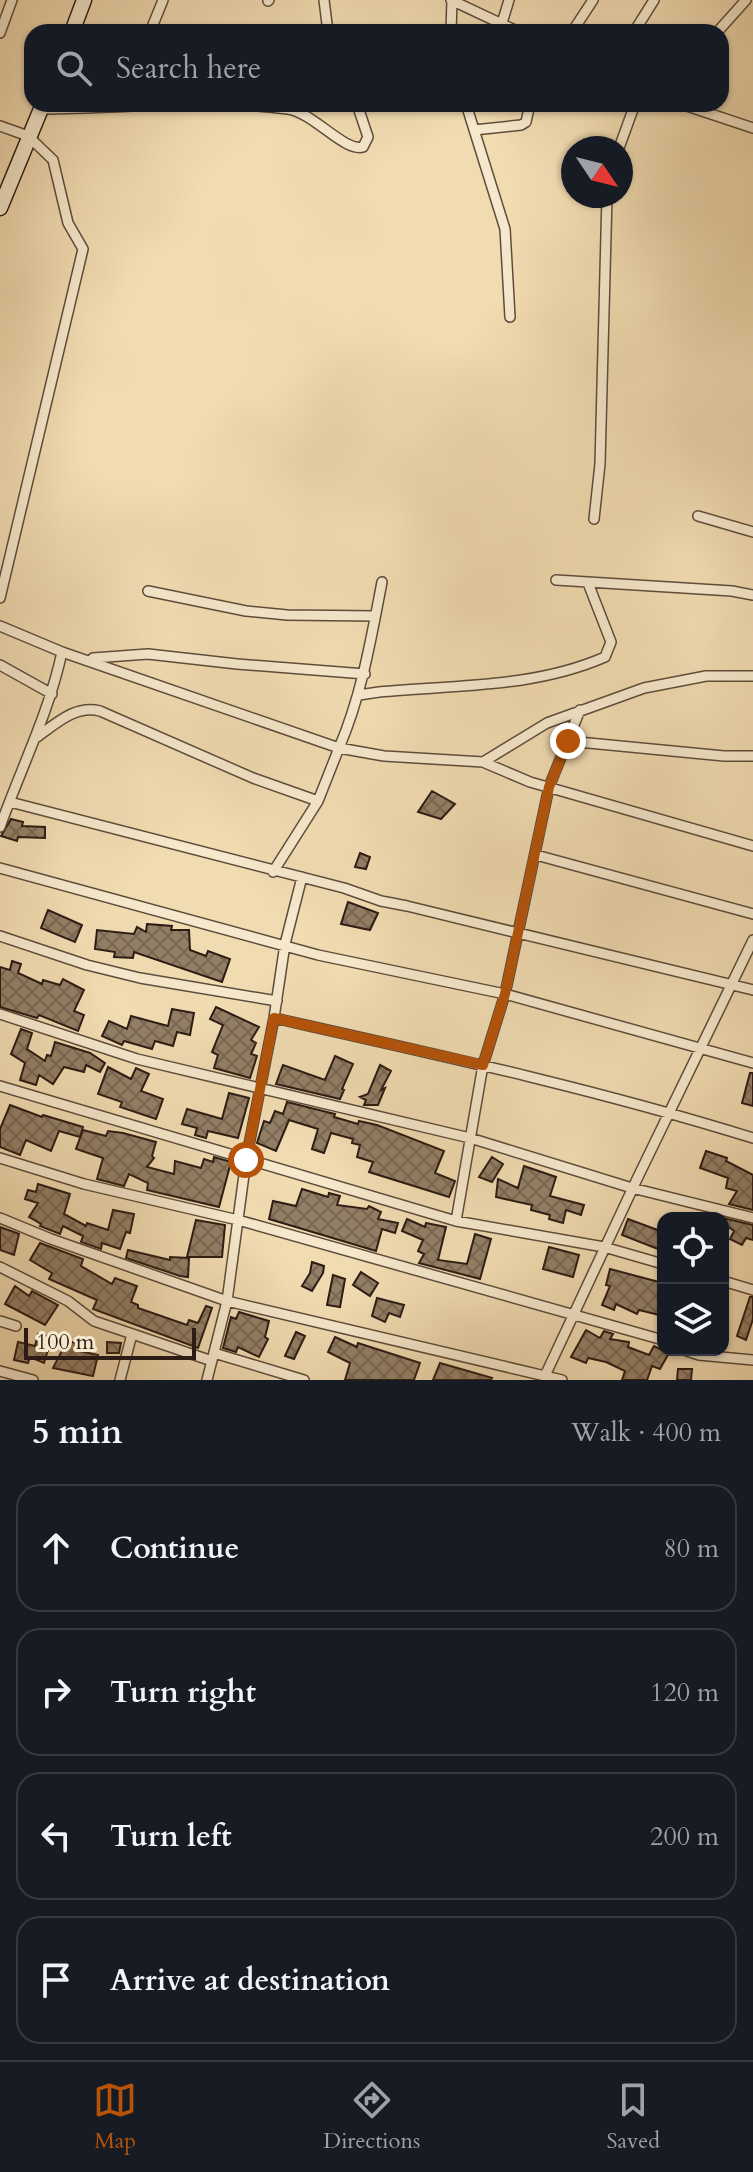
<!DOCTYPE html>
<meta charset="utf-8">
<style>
:root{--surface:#171b24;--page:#20242c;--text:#f1f3f6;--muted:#9ea1a6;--line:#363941;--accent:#b45309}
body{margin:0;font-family:Cardo,serif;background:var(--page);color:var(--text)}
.controls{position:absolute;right:24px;bottom:24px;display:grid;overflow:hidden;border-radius:16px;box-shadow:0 2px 6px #0004}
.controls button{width:72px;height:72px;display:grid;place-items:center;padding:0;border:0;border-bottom:2px solid var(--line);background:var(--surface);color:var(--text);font:40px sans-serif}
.compass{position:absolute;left:561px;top:136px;width:72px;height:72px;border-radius:50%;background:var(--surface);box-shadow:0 2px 6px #0004;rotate:125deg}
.scale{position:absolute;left:24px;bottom:20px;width:172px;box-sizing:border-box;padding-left:8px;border:4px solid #2d1c14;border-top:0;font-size:22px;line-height:28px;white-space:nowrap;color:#2d1c14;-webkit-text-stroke:6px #f6e8cc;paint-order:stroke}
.stop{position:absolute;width:24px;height:24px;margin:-18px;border:6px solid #b45309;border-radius:50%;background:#fff}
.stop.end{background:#b45309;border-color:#fff;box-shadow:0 2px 8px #0008}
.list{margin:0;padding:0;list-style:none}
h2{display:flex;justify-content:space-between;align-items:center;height:104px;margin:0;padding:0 32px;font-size:34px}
h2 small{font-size:26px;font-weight:400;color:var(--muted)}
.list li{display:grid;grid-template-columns:52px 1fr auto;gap:24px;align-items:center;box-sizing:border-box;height:128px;margin:0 16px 16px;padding:0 16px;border:2px solid var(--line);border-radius:24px}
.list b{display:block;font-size:30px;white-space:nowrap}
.list em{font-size:26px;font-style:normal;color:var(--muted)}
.icon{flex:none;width:44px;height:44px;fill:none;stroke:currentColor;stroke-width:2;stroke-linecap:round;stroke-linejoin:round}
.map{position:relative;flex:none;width:753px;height:1380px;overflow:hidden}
.search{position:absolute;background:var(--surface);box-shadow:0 2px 6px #0004;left:24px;right:24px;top:24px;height:88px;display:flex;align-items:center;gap:20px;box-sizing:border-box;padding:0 28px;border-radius:24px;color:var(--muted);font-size:30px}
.sheet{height:680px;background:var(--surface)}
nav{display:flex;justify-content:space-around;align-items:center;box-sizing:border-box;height:112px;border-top:2px solid var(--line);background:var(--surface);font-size:22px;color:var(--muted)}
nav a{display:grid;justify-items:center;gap:4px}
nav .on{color:var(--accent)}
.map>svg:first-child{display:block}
.building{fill:url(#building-cross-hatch);stroke:#2d1c14;stroke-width:2}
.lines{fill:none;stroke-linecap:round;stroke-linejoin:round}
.street-casing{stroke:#5e4c3b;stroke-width:12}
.secondary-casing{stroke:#2d1c14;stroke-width:17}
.street{stroke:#f6e8cc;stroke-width:9}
.secondary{stroke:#f6e8cc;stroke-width:14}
.route{stroke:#b45309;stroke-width:10}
</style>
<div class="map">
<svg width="753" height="1380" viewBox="0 0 753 1380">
<defs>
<pattern id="building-cross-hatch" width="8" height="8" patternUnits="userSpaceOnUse" patternTransform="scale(2)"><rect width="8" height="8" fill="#937f66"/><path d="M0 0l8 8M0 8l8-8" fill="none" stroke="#786753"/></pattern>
</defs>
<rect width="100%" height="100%" fill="#f1dbb1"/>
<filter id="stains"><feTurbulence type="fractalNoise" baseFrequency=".0025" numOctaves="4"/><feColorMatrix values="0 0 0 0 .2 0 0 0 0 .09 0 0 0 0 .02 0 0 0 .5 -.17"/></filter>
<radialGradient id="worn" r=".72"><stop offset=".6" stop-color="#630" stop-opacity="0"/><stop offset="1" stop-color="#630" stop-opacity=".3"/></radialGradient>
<!-- building -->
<path class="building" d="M432,791L455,804L441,819L418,812Z
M11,819L23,822L22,826L45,827V838L18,837L17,841L1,836Z
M360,853L370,857L366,869L355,867Z
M348,902L378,913L370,930L341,924Z
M48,910L82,925L75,942L41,928Z
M147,924L172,926L171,930H189L190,950L206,956L208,951L230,959L222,982L134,952L133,958L114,957L115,952L95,949L97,930L134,934L137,927L146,932Z
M12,961L21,964L18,973L42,984L43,980L60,985L63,979L84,990L74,1011L84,1015L78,1031L39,1015L37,1018L0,1007V967L10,970Z
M216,1007L259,1027L251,1040L256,1043L251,1054L257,1056L250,1078L214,1068L218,1055L212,1052L223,1025L210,1019Z
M172,1009L194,1013L190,1035L177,1032L173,1046L155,1041L152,1049L124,1041L122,1045L102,1036L109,1021L127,1029L131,1016L168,1026Z
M21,1029L32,1033L27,1049L45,1061L47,1055L51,1056L55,1042L90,1053L105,1063L100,1072L86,1065L84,1072L64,1067L53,1084L39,1075L36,1085L20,1080L25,1063L11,1054Z
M335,1056L353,1064L342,1089L344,1090L340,1099L276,1084L283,1065L325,1080Z
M380,1065L391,1071L381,1090L385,1088L378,1105H364L366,1100L360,1097L368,1094Z
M108,1067L131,1079L136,1068L149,1074L141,1091L163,1099L156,1119L120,1107L122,1102L98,1094Z
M750,1073H753V1106L742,1103Z
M229,1093L249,1098L238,1138L208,1131L206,1138L195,1135L197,1128L182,1124L187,1109L222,1119Z
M287,1102L335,1114L334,1117L358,1124L359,1121L377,1125L444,1151L435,1173L455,1181L449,1197L369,1172L373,1162L357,1157L360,1145L352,1143L353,1139L331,1133L324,1153L312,1149L318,1129L289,1120L276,1151L257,1143L264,1121L270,1123L275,1111L283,1114Z
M10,1105L42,1117L43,1115L83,1127L80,1137L59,1131L51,1151L26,1140L20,1155L0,1147V1129Z
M83,1130L106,1136L108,1131L123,1133L156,1142L152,1156L154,1158L147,1167L174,1174L175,1161L201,1168L204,1159L213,1162L214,1157L231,1162L219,1207L147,1190L148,1183L129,1174L124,1186L97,1179L103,1158L76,1149Z
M706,1151L727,1158L726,1161L753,1175V1210L729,1204L737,1191L726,1188L728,1178L700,1168Z
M492,1157L503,1164L492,1182L479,1177Z
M524,1166L556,1177L550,1196L584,1205L581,1215L566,1210L563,1223L549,1219L550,1215L531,1210L532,1205L496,1197L498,1179L518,1188Z
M38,1184L70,1194L64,1214L86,1226L87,1223L108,1230L113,1210L134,1214L130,1233L126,1232L120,1249L102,1243L101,1249L81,1242L83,1236L63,1226L60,1234L40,1226L41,1224L29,1217L38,1203L25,1199L28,1190L36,1192Z
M302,1189L328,1197L329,1193L340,1196L337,1205L367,1209L369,1206L381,1212L378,1219L398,1223L395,1233L382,1229L376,1251L269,1219L273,1201L296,1206Z
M723,1218L753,1225V1240L746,1238L742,1245L730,1239L734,1231L723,1223Z
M407,1219L425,1227L426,1223L446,1227L438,1260L467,1264L475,1234L491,1239L480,1279L419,1263L424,1254L418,1251L423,1240L402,1231Z
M628,1219L663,1232V1251L622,1235Z
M196,1220L225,1225L222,1257H187Z
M0,1227L19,1234L14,1255L0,1250Z
M40,1243L83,1259L81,1266L112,1284L115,1278L137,1286L131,1302L138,1305V1308L187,1325L189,1320L198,1323L206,1306L212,1308L198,1348L93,1309L97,1300L49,1279L52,1273L30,1260Z
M549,1247L579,1255L573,1277L543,1269Z
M128,1250L170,1260V1257L189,1258L188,1277L180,1276L126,1258Z
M312,1262L324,1266L323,1273L312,1291L302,1286L310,1273Z
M610,1269L663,1283V1316L639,1310L637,1314L616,1304L614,1310L602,1305L610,1286L606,1285Z
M361,1272L378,1283L370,1296L353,1285Z
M333,1275L345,1279L340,1307L327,1305Z
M15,1286L29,1296L32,1291L58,1305L45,1325L5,1304Z
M750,1297H753V1319L746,1340L737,1336Z
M377,1298L404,1305L400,1317L389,1313L385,1322L372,1316Z
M239,1312L269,1321L265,1337L268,1339L259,1357L238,1347L236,1352L223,1348L231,1317L236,1319Z
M586,1330L600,1338L604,1331L613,1334L610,1339L629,1342L628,1347L649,1355L654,1346L669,1353L660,1369L652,1366L647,1380H622L625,1371L606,1362L588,1358L586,1363L571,1357Z
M296,1332L305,1336L294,1359L285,1356Z
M38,1334L52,1337L44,1363L30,1357L28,1363L14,1360L18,1342L35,1346Z
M335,1337L357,1347L358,1343L420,1363L414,1380H345L350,1363L328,1352Z
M67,1341L76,1343L75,1350L98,1355L93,1376L53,1368Z
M107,1342L121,1343L119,1353H107Z
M440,1363L492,1378L491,1380H433Z
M678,1369H692L691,1380H677Z"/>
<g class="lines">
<!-- street casing -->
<g class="street-casing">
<path id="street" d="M324,0L328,32
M451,0L519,32
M268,1L269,0
M502,23L509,0
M720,29L746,0
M150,32L163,0
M451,32L452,0
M572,32L593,0
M634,32L654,0
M0,33L12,0
M466,104L505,229L510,317
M681,104L753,128
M41,109C123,109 206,98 288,109C314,113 344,152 363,147L368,137L357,104
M0,126L28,136L53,160L68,223L83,249L0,598
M474,130L521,125L526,122L530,104
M619,148L635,104
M698,516L753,532
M594,519L600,464L607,196
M556,580L732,591L753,595
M148,591L246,611L287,615L375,616
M0,626L62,652L339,748C362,694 371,639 382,582
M93,658L148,654L237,664L365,674
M0,665L52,694
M359,695L379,692C455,685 534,688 605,657L611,642L588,583
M37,737C57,723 75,705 100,711L253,778L318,801
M568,741L724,756H753
M483,762L530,782L753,846
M10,802L344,888L381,901L407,906L753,990
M0,827C21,768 49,713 62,652
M536,855L753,914
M0,868L318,955L505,994L753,1063
M273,872L318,801L339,748L384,756L483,762L547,723L644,688L706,676H753
M0,936L87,965L140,978L277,1001
M0,1014L137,1059L470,1138L632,1188L753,1218
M274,1018C435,1054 596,1089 753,1138
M0,1086L456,1221L604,1247L663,1264
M0,1158L84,1184L238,1220L663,1340
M0,1218L51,1239L227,1301L562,1380
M456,1221L483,1065L505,994L549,787L580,710
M0,1267L68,1301L94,1321L212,1361
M723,1281L753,1290
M0,1321L16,1326
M684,1350L699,1355L753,1360
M214,1353L304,1380
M0,1371L33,1380
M120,1380L132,1334
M207,1380L227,1301L246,1160L274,1018L285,944L302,877
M543,1380L637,1179L753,940"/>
</g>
<!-- secondary casing -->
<g class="secondary-casing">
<path id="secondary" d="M72,32L84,0
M0,208L43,104"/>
</g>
<!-- street -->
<use href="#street" class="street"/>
<!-- secondary -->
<use href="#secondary" class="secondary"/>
</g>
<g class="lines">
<!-- route -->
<path class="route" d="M246,1160L274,1018L483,1065L505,994L549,787L568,741"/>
</g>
<rect width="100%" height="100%" filter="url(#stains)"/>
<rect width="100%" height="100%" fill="url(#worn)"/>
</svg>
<div class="controls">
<button><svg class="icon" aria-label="locate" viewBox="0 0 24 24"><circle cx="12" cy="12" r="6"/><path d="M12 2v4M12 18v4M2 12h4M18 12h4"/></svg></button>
<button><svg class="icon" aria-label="layers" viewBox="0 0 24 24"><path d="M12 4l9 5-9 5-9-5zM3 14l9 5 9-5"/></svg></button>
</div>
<svg class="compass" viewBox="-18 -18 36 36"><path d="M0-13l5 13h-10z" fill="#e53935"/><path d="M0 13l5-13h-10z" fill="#9ea1a6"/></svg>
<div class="scale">100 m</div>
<div class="stop" style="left:246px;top:1160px"></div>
<div class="stop end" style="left:568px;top:741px"></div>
<div class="search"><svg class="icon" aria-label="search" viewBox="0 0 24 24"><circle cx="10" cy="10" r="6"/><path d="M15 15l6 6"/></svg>Search here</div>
</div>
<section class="sheet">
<h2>5 min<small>Walk · 400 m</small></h2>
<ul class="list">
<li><svg class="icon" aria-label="ahead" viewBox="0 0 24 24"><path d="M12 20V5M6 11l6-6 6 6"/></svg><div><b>Continue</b></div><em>80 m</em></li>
<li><svg class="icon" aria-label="right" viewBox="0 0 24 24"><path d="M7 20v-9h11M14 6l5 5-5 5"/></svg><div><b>Turn right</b></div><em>120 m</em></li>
<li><svg class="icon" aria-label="left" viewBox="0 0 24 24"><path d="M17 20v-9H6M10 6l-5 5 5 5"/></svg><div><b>Turn left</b></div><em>200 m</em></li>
<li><svg class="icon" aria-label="arrive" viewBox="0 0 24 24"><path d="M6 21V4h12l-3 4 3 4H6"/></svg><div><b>Arrive at destination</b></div></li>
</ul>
</section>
<nav>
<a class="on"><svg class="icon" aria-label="map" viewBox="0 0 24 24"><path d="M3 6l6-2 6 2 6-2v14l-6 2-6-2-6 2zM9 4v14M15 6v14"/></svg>Map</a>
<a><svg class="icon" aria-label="directions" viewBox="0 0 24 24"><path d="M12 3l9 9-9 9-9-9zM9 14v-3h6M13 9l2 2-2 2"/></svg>Directions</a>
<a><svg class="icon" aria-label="saved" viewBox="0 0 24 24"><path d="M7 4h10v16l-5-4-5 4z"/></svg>Saved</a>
</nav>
